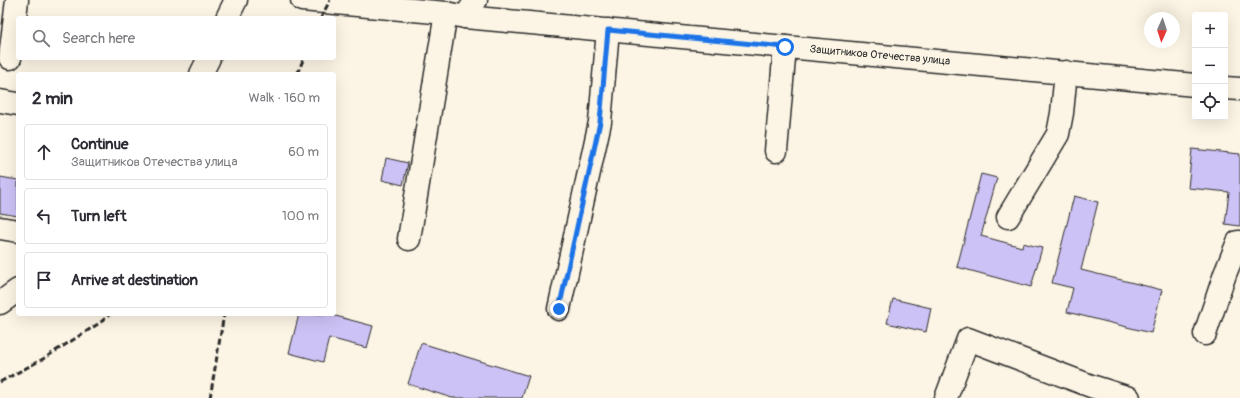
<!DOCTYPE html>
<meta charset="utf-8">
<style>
:root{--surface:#fff;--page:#f2f2f3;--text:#2b2b33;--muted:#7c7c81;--line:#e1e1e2}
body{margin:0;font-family:Pangolin,sans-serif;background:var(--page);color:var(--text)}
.controls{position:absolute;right:12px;top:12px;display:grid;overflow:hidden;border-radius:4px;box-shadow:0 4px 16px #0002}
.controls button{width:36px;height:36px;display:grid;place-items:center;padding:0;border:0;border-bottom:1px solid var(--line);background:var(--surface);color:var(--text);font:20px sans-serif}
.compass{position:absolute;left:1144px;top:12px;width:36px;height:36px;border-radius:50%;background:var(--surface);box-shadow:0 4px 16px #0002;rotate:183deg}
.stop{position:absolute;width:12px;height:12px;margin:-9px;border:3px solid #1a73e8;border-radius:50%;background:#fff}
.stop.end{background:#1a73e8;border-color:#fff;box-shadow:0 1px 4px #0008}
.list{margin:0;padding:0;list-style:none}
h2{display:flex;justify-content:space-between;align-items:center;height:52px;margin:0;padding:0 16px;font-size:17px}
h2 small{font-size:13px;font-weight:400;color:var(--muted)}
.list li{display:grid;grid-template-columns:26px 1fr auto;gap:12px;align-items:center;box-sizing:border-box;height:56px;margin:0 8px 8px;padding:0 8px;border:1px solid var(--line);border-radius:4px}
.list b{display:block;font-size:15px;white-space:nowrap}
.list p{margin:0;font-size:13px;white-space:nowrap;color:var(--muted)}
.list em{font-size:13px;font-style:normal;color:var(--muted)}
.icon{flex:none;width:22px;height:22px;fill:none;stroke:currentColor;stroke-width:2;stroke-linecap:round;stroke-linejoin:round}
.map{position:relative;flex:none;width:1240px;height:398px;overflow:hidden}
.search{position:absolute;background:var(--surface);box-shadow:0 4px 16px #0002;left:16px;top:16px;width:320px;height:44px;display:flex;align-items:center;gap:10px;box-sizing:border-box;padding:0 14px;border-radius:4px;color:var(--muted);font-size:15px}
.panel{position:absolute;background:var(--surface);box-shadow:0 4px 16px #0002;left:16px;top:72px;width:320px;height:244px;border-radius:4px}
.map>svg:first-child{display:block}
.building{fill:#cdc2f5;stroke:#2b2b2b}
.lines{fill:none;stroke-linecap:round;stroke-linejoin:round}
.minor-casing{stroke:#2b2b2b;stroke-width:25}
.major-casing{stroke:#2b2b2b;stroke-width:25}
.minor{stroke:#fcf5e5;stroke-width:22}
.major{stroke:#fcf5e5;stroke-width:22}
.rail{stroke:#2b2b2b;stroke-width:3;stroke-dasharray:6 3;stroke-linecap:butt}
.route{stroke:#1a73e8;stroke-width:5}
.labels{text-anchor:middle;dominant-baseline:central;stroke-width:3.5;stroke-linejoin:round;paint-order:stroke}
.street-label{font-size:11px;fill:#2b2b2b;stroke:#fcf5e5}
</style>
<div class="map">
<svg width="1240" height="398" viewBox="0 0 1240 398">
<rect width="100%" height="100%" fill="#fcf5e5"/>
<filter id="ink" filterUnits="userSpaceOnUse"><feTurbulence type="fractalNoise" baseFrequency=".025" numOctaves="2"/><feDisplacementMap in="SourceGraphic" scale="8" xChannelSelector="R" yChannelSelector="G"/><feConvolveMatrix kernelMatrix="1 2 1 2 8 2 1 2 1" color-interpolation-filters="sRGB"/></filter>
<g filter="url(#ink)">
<!-- building -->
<path class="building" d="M1192,149L1240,154V226L1225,224L1229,192L1188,188Z
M386,158L408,163L403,185L382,180Z
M981,174L997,178L981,236L1022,247L1023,243L1042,248L1031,287L957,267Z
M0,177L18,180V216L0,213Z
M1074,196L1098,202L1081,270L1162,290L1151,333L1067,312L1073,288L1052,283Z
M893,299L931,308L926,332L887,323Z
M299,314H328L373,326L367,348L329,338L323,362L289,353Z
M421,343L529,376L522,398H452L408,384Z"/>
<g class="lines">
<!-- minor casing -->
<g class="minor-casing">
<path id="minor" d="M465,17L476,0
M227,18L236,0
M10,58L17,0
M201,74L209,58
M0,101L18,104
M776,151L785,47
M1008,217L1058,134L1062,113L1066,72
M0,228L18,231
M409,239L446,13
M0,303L18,290
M559,309L600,122L608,30
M1205,334L1225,274L1238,242H1240
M946,398L968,339L1091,386L1129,398"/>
</g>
<!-- major casing -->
<g class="major-casing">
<path id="major" d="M302,0L446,13L465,17L1195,85
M1225,88L1240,89"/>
</g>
<!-- minor -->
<use href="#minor" class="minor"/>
<!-- major -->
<use href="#major" class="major"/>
<!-- rail -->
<path class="rail" d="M321,18L330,0
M297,74L304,58
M0,382L43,359L101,322L110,314
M210,398L224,314"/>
</g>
</g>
<g class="lines" filter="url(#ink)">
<!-- route -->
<path class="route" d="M559,309L600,122L608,30L785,47"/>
</g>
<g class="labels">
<!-- street labels -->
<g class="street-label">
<text transform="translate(880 55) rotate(5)">Защитников Отечества улица</text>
</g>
</g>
</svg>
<div class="controls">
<button>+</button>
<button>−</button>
<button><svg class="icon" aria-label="locate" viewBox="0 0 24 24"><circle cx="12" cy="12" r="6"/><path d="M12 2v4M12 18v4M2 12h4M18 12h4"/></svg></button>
</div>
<svg class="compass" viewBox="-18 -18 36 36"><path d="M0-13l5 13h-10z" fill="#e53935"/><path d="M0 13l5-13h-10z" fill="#7c7c81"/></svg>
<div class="stop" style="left:785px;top:47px"></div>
<div class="stop end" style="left:559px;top:309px"></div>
<div class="search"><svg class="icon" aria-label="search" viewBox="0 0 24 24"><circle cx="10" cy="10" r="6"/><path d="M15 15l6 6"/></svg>Search here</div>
<section class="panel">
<h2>2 min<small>Walk · 160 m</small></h2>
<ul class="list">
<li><svg class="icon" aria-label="ahead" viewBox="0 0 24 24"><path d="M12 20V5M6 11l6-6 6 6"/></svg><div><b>Continue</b><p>Защитников Отечества улица</p></div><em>60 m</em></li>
<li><svg class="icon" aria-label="left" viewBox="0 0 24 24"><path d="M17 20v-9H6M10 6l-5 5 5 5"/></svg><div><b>Turn left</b></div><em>100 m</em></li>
<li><svg class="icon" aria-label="arrive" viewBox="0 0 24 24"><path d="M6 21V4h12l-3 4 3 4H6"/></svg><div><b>Arrive at destination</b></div></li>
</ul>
</section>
</div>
